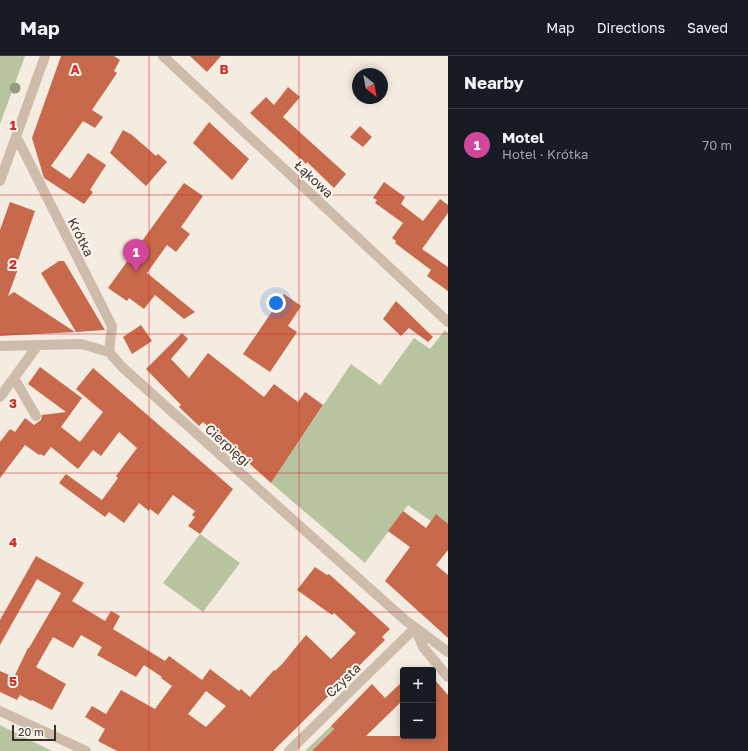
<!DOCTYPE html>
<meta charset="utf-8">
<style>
:root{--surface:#171b24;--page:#20242c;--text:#f1f3f6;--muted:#9ea1a6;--line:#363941;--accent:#92aeb2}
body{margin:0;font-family:"Golos Text",sans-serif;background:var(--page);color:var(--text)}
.controls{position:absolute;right:12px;bottom:12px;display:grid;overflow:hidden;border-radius:4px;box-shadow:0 2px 10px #0003}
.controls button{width:36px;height:36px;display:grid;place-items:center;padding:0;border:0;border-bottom:1px solid var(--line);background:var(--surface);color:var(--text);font:20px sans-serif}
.compass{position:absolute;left:352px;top:12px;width:36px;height:36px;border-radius:50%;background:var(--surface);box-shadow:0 2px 10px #0003;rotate:149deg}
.scale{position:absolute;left:12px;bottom:10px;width:44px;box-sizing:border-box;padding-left:4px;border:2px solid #3b302b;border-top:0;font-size:11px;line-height:14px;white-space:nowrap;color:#3b302b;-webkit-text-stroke:3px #fbf5ee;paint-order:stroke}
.you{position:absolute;left:276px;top:247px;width:14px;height:14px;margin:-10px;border:3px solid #fff;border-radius:50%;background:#1a73e8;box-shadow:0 0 0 6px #1a73e833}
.badge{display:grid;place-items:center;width:26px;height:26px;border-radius:50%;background:var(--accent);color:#fff;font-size:13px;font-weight:700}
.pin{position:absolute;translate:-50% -33px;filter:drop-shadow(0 1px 2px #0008)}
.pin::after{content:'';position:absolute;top:21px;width:14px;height:12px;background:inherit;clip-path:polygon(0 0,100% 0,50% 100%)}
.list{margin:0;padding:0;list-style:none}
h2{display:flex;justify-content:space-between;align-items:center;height:52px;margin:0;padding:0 16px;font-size:17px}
h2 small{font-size:13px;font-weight:400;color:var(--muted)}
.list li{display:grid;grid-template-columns:26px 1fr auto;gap:12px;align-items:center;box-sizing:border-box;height:72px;padding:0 16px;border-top:1px solid var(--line)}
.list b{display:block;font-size:15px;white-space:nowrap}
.list p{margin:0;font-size:13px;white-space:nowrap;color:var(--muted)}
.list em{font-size:13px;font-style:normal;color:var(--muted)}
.map{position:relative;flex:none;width:448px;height:695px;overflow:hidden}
header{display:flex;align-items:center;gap:24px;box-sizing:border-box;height:56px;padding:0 20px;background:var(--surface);border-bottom:1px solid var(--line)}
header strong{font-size:19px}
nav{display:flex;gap:22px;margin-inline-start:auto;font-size:14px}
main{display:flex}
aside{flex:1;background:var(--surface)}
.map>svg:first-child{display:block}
.green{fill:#b8c4a0}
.building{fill:#c8694b;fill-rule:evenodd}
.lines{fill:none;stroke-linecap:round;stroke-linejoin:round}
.minor{stroke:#cdbbac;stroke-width:10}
.tree{fill:#969b7f}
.grid{fill:none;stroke:#d62828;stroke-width:1;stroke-opacity:0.55}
.labels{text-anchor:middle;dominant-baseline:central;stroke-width:4;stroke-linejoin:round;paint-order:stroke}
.street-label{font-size:13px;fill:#3b302b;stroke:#fbf5ee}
.grid-label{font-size:13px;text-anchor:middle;font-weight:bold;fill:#d62828;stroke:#fbf5ee;stroke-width:4;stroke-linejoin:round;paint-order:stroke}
</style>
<header>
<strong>Map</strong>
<nav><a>Map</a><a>Directions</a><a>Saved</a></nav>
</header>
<main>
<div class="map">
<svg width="448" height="695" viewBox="0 0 448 695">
<rect width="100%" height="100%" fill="#f4ebe1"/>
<!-- green -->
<path class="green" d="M0,0H25L0,68Z
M445,274L448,277V471L442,463L437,459L431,465L408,449L365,507L271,427L351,308L380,329L414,282L430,293Z
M200,478L240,507L203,556L163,527Z
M0,669L52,695H0Z
M331,670L334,673L312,695H305Z"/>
<!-- building -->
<path class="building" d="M61,0H114L120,4L114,15L117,17L92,54L103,61L95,72L83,65L51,110L70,123L88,97L106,109L90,134L93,136L84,148L44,122L32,82Z
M190,0H221L207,16Z
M288,31L300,41L283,61L346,118L334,132L307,106L306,108L250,57L266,41L274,49Z
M209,66L249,103L232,124L193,87Z
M360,70L372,81L363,91L350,81Z
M123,74L132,79L156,100L158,98L167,106L146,130L110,97Z
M384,126L405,141L401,148L423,165L440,143L448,149V157L422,193L448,211V235L427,220L431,214L395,187L396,185L392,182L403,167L375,147L377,144L373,142Z
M184,127L203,140L181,171L190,178L176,196L167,189L147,217L195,256L184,263L155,239L144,253L129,242L127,245L108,232Z
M10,146L35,155L14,216L18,213L8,240L14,236L75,276L0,280V174Z
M59,205H64L105,274L76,276L41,217Z
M284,238L301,250L288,270L297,276L270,316L243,298Z
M396,245L433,281L428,286L409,272L401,280L383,263Z
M141,269L152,285L132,298L123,281Z
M182,277L188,283L171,303L189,322L208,297L264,341L274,328L298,346L305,336L323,349L271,427L203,366L199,370L179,351L181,349L146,313Z
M40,311L82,342L61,371L80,386L103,356L76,333L93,312L233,433L200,478L188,470L195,461L192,459L195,455L173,439L158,459L150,453L149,455L139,447L124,467L109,456L105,461L59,427L66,418L102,444L118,422L116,420L137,392L119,376L101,400L93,394L78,413L51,391L44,400L40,398L39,399L25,389L0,422V386L10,373L15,376L25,362L34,369L41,364L42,359L66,356L28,328Z
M403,455L426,472L436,458L448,468V494L436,509L448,519V582L385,525L410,491L388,475Z
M36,500L84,527L72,545L105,565L111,555L120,560L113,573L165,605L169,600L202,624L210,613L239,635L241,633L250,641L274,614L275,615L283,607L306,579L331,603L356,577L334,557L332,559L297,534L315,511L327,519L329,518L390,573L382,581L385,584L273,695H117L98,685L105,673L85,661L92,650L106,658L121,634L155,653L172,630L161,622L162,621L144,609L136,621L97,599L102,591L81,579L73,592L53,581L36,611L66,628L52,654L32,644L31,645L20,639L17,644L0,636V615L14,621L28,592H29L61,537L37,523L0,589V564ZM206,635L226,650L206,671L188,658Z
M433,622L448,639V695H312L334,673L331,670L372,628L385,642L403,625V644L366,680H433Z"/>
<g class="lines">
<!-- minor -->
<path class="minor" d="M163,0L448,266
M16,80L112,270L109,296
M0,125L45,0
M0,290L81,288L109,296L122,311L405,564L448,596
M14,322L36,360
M0,341L38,289
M415,572L423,591L448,621
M0,655L86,695
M289,695L415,572"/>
</g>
<!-- trees -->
<circle class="tree" cx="15" cy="32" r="5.5"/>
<!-- grid -->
<path class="grid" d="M149,0V695M299,0V695M0,139H448M0,278H448M0,417H448M0,556H448"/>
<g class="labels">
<!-- street labels -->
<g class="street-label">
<text transform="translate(314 123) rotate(43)">Łąkowa</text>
<text transform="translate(81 181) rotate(63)">Krótka</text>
<text transform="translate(228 389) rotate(42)">Cierpięgi</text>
<text transform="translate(343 624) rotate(-44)">Czysta</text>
</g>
</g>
<g class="grid-label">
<text x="75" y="18">A</text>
<text x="224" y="18">B</text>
<text x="13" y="74">1</text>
<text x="13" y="213">2</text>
<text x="13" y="352">3</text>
<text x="13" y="491">4</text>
<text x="13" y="630">5</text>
</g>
</svg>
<div class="controls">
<button>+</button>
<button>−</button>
</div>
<svg class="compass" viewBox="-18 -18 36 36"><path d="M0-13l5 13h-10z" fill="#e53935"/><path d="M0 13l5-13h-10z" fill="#9ea1a6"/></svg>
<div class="scale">20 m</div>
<div class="you"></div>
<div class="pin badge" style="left:136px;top:216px;background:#d1479c">1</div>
</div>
<aside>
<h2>Nearby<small></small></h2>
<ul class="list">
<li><span class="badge" style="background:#d1479c">1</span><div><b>Motel</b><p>Hotel · Krótka</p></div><em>70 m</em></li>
</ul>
</aside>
</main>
